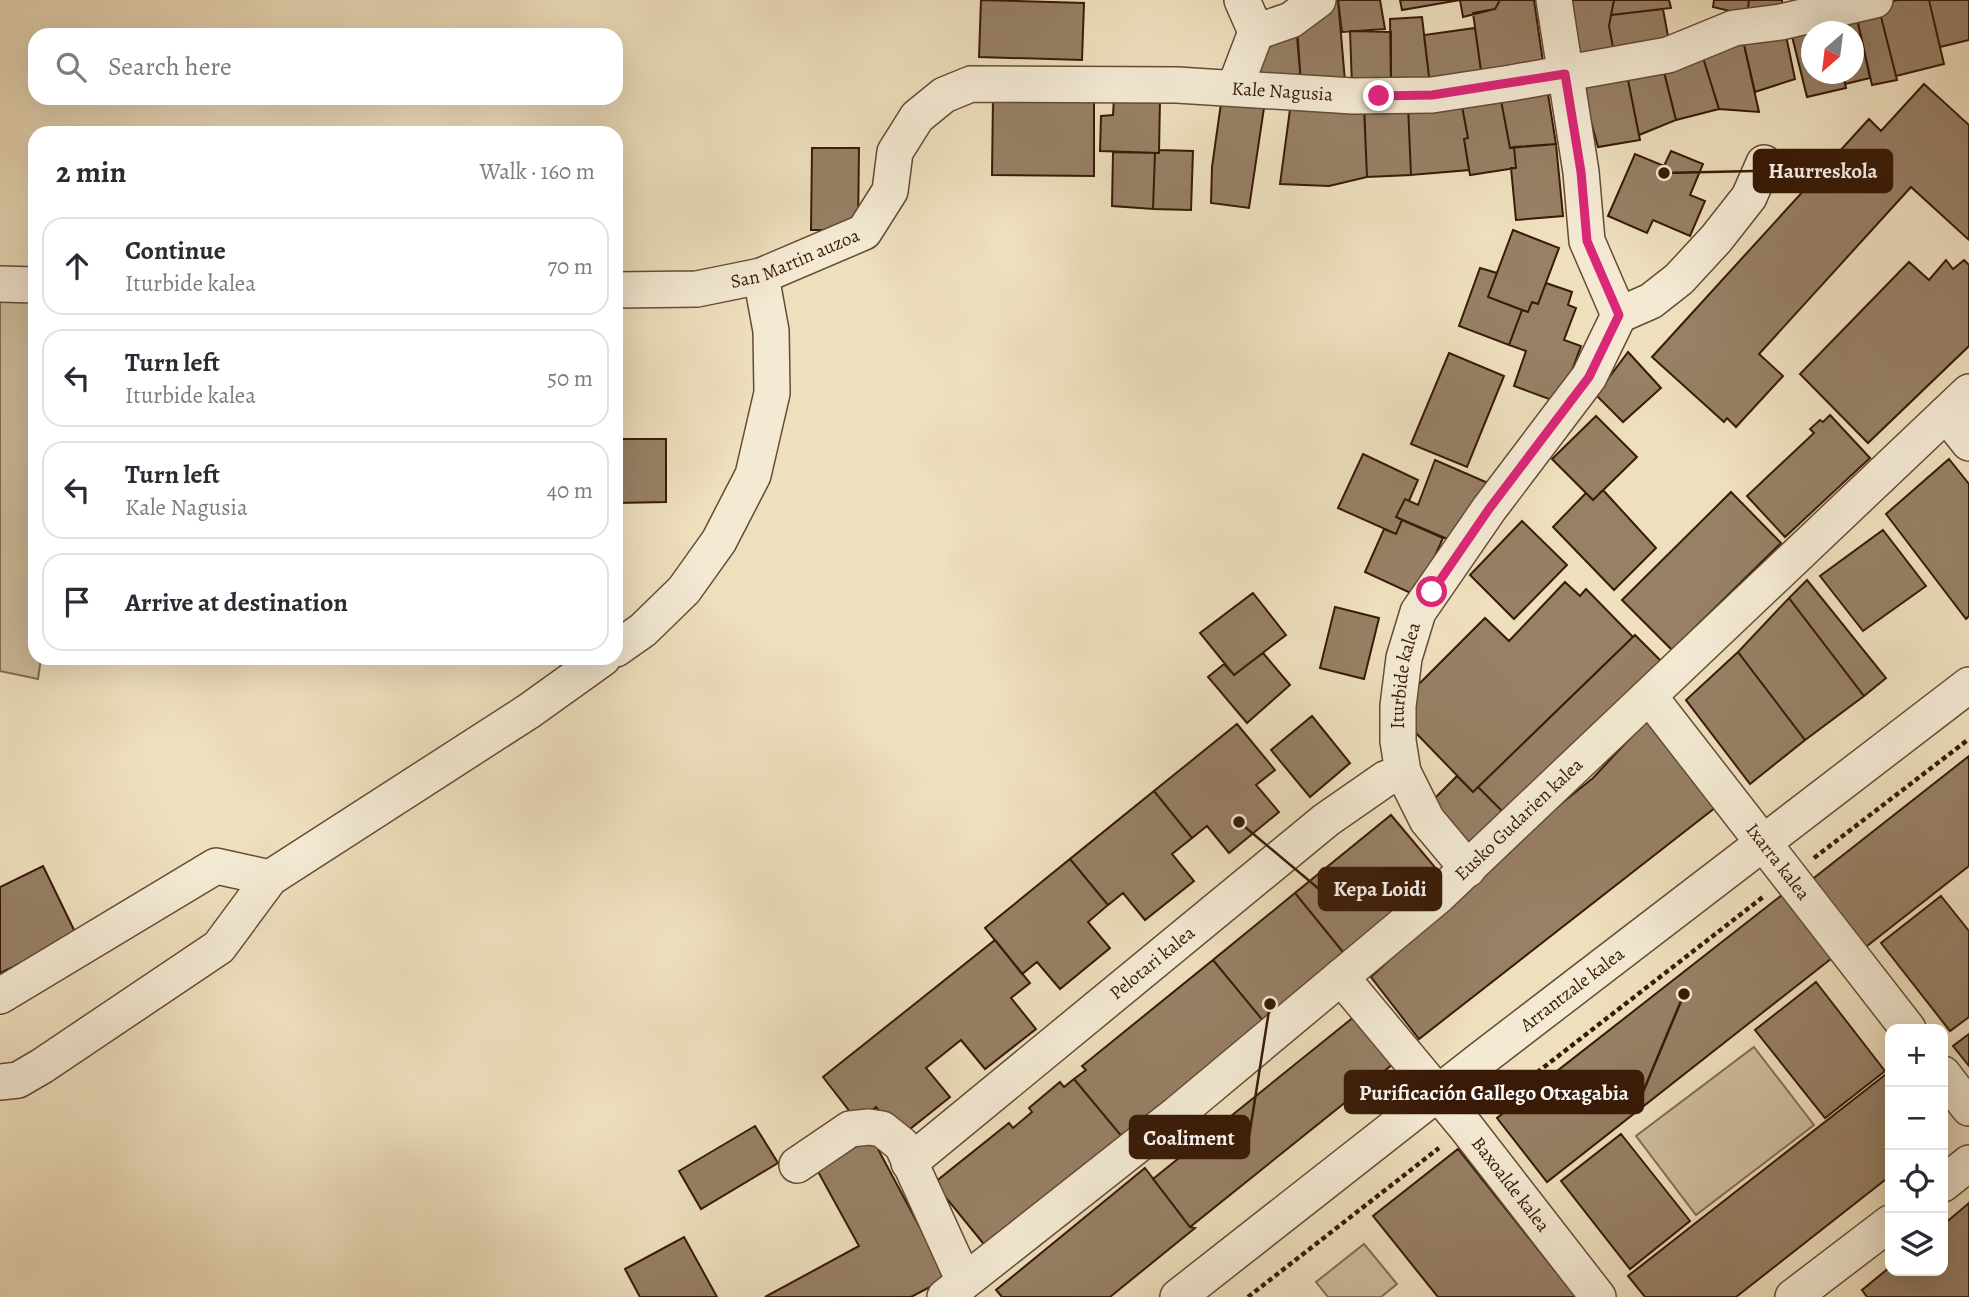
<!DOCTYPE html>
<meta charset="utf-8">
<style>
:root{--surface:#fff;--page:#f2f2f3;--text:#2b2b33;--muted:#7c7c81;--line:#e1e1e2}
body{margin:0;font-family:Alegreya,serif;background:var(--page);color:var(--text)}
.controls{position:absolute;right:21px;bottom:21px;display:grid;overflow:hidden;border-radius:14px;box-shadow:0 7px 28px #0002}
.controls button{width:63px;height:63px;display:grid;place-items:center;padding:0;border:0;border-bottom:2px solid var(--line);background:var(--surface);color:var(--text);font:35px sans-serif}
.compass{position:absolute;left:1801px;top:21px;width:63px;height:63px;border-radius:50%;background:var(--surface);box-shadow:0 7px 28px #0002;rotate:208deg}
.stop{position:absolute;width:21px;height:21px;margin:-16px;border:5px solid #db2777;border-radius:50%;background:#fff}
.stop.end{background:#db2777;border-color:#fff;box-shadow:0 2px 7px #0008}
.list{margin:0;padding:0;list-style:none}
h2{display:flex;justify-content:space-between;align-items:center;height:91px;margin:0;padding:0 28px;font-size:30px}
h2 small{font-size:23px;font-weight:400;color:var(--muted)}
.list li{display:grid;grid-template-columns:46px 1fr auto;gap:21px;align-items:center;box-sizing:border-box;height:98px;margin:0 14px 14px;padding:0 14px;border:2px solid var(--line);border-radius:21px}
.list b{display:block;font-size:26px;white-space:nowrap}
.list p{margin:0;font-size:23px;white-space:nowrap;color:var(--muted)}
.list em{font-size:23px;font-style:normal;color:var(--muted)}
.icon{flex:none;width:38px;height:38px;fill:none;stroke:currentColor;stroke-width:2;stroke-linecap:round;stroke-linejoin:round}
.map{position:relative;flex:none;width:1969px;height:1297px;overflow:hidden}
.search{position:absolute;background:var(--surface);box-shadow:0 7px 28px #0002;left:28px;top:28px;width:595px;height:77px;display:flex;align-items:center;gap:18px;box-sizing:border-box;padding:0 24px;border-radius:21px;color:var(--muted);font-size:26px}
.panel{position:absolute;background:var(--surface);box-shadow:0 7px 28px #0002;left:28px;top:126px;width:595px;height:539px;border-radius:21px}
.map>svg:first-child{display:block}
.green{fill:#cfbe9e;stroke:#846c52;stroke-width:2}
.building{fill:#978066;stroke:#381a07;stroke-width:2}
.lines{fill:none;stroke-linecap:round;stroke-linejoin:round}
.street-casing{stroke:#664b34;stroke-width:38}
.path{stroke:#381a07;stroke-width:4.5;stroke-dasharray:5 3.5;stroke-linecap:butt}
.street{stroke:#f4ead4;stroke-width:35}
.route{stroke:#db2777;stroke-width:9}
.labels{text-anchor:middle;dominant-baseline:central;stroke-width:5;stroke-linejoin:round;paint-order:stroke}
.street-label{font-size:19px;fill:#381a07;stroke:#f4ead4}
.leader{fill:none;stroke:#381a07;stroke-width:2.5}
.callout-dot{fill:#381a07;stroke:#f4ead4;stroke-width:2.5}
.callout{fill:#381a07;stroke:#381a07;stroke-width:2.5}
.callout-label{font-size:21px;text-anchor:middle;font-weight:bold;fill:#fff}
</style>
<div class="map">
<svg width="1969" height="1297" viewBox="0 0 1969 1297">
<rect width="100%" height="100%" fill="#eedfbd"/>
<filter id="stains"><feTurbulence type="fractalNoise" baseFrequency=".00286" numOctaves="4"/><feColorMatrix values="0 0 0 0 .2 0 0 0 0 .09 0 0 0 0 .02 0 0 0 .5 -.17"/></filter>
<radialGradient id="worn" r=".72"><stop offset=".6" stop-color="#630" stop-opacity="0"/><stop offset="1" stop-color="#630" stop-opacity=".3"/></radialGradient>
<!-- green -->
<path class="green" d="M0,292L35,294V658H41L38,679L0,671Z
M1754,1047L1814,1125L1696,1215L1636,1136Z
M1364,1244L1397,1284L1381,1297H1328L1316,1282Z"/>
<!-- building -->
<path class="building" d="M981,0L1084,3L1082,60L979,57Z
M1332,0H1338L1345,81L1301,84L1297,26Z
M1338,0H1380L1385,29L1342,32Z
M1400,0H1460L1402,10Z
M1460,0H1500L1495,9L1463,17Z
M1500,0H1534L1544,69L1482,78L1473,13L1495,9Z
M1566,0H1614L1609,26L1615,58L1574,65Z
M1614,0H1669L1671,8L1611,15Z
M1714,0H1749L1747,15L1713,7Z
M1749,0H1782V12L1747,15Z
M1898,0H1929L1944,64L1896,76L1878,5Z
M1929,0H1969V40L1940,47Z
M1878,5L1897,80L1872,85L1855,10Z
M1663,9L1670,47L1615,58L1609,26L1611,15Z
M1855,10L1870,78L1845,84L1843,74H1854V32H1832L1828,15Z
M1828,15L1832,32H1812V74H1843L1846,88L1807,97L1789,24Z
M1422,17L1430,85L1391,86L1390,19Z
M1784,26L1795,79L1755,92L1742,36Z
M1475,28L1482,78L1430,85L1424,35Z
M1350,31L1391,32V86H1352Z
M1297,36L1301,84L1255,85L1256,56L1274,44Z
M1742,36L1759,112L1719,109L1700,48Z
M1700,48L1719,109L1676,120L1662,64Z
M1662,64L1676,120L1639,135L1626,70Z
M1626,70L1640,140L1598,147L1580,82Z
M1924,84L1969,125V240L1911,187L1759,354L1783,376L1736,427L1727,418L1724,422L1652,357L1869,119L1881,131Z
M1547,88L1556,144L1510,148L1500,95Z
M1500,95L1510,148L1514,147L1516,168L1470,175L1464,139L1468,138L1461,101Z
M1222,96L1265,101L1249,208L1211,203L1212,167Z
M993,97H1094V176L992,175Z
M1114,98L1160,99L1159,153L1100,151L1101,116L1113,115Z
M1461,101L1468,138L1464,139L1469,170L1411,175L1408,105Z
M1291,102L1364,103L1367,177L1329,186L1280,184Z
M1408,105L1411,175L1367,177L1364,107Z
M1556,144L1563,216L1516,220L1511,168H1516L1514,147Z
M812,148H859L858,230H811Z
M1159,150L1193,151L1191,210L1153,209L1155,153H1159Z
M1671,151L1703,164L1690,195L1705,201L1690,236L1653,220L1647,233L1608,216L1635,154L1664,166Z
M1113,152L1155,153L1153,209L1112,206Z
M1513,230L1559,248L1538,304L1532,302L1528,312L1488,297Z
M1946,260L1953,269L1964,260L1969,265V346L1868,443L1800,374L1909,262L1929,280Z
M1480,268L1497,273L1488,297L1522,310L1509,345L1459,326Z
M1546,283L1572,292L1568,305L1576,308L1564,340L1581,346L1560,403L1514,386L1526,351L1509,345L1522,310L1528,312L1532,302L1538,304Z
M1628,352L1661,388L1623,422L1596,395Z
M1449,353L1504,376L1467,467L1411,444Z
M1830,415L1870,458L1785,537L1747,496L1814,433L1810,429L1820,420L1823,422Z
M1596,416L1637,457L1593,500L1552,459Z
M616,439H666V502L616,503Z
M1363,454L1418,480L1409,501L1405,499L1396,517L1402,520L1396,534L1338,508Z
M1949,459L1969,484V616L1966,619L1886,514Z
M1435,460L1488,483L1452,541L1396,517L1405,499L1418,505Z
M1603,490L1656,548L1614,590L1553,527L1586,493L1593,500Z
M1731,492L1781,543L1672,650L1622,600Z
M1402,520L1443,538L1417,596L1365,572L1384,529L1396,534Z
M1522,521L1567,565L1514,619L1470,575Z
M1883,530L1926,586L1863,631L1820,576Z
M1807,580L1886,678L1864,696L1789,598Z
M1565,582L1580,596L1586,589L1633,637L1473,792L1415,732L1416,687L1485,618L1509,641Z
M1253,593L1286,635L1234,675L1200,633Z
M1789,598L1864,696L1805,740L1738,652Z
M1335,607L1379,618L1364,679L1320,668Z
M1635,635L1663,663L1507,816L1478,787Z
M1738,652L1805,740L1750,784L1686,700Z
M1263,653L1290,685L1247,723L1208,677L1224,664L1234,675Z
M1312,716L1350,763L1310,797L1271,750Z
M1648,719L1716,807L1419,1039L1371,977L1536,824L1593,778Z
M1237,724L1275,770L1256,785L1279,812L1229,853L1207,826L1192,838L1154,791Z
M1969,756V866L1858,953L1805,885Z
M1457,776L1473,792L1478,787L1507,816L1475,848L1430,803Z
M1154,791L1192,838L1172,854L1194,881L1145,920L1123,893L1108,905L1070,859Z
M1391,815L1444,878L1347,957L1295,893Z
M1070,859L1108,905L1088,922L1110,948L1060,989L1037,962L1022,974L985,928Z
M43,866L77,936L0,973V887Z
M1295,893L1347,957L1265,1023L1213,960Z
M1782,895L1832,958L1547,1182L1497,1118Z
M1941,896L1969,931V1017L1950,1031L1881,943Z
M995,940L1030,983L1011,998L1036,1029L985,1069L961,1040L926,1068L950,1097L900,1137L876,1107L858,1122L823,1077Z
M1213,960L1265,1023L1123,1138L1074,1079L1086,1070L1082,1066Z
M1816,982L1885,1071L1825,1118L1755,1030Z
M1355,1016L1393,1064L1190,1227L1153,1179Z
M1969,1034V1066L1953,1046Z
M1890,1071V1176L1736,1297H1645L1628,1276Z
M1074,1079L1123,1138L987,1248L934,1183L1009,1123L1013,1128L1032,1112L1029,1108L1060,1082L1064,1087Z
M755,1126L778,1163L701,1209L679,1171Z
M1621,1134L1690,1221L1630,1269L1561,1181Z
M872,1138L947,1278L911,1297H765L859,1246L816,1168Z
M1458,1149L1576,1297H1438L1373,1216Z
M1145,1168L1190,1227L1195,1228L1110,1297H1002L996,1290Z
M1969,1203V1297H1867L1862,1290L1890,1267V1271H1943V1225Z
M684,1237L717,1297H640L625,1269Z"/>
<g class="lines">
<!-- street casing -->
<g class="street-casing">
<g id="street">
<path d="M1242,0L1256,32"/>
<path d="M1235,87L1256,32L1291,20L1318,0"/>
<path d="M0,284L35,285"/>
<path id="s1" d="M616,290L697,289L761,276L864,232L890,191L895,152L917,117L944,95L971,84L1177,85L1353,96L1432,95L1511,83L1668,55L1734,28L1781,22L1875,0"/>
<path d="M1619,315L1651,301L1679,279L1716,239L1749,197L1764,163"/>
<path d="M1946,414L1969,443"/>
<path d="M616,649L643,630L684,590L719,541L753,475L772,393L771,331L761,276"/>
<path id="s2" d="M1649,696L1908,1029"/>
<path id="s3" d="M1468,869L1427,820L1403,772L1398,741V706L1404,658L1418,612L1489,509L1589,377L1619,315L1587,241L1581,172L1554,0"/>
<path id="s4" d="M1341,977L1466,1127L1598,1297"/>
<path d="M0,996L216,866L270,878"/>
<path d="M1943,1074L1969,1108"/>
<path d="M0,1082L18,1080L42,1066L219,947L270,878L529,711L603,658"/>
<path id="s5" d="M909,1163L1326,820L1385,779L1403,772"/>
<path d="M797,1165L850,1129L869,1127L882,1129L902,1145L964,1281"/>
<path d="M1943,1184L1969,1163"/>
<path id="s6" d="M945,1297L1177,1114L1438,896L1969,392"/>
<path id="s7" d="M1178,1297L1480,1060L1969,685"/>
<path d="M1793,1297L1890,1223"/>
</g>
</g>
<!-- path -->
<path class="path" d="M1814,858L1969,739
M1490,1109L1763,897
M1248,1297L1439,1148"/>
<!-- street -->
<use href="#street" class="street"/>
</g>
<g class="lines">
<!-- route -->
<path class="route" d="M1379,96L1432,95L1565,74L1581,172L1587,241L1619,315L1589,377L1489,509L1432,592"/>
</g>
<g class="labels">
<!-- street labels -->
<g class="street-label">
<text stroke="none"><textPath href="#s1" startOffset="763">Kale Nagusia</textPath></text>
<text stroke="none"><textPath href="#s1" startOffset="184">San Martin auzoa</textPath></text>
<text stroke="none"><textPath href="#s3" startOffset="215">Iturbide kalea</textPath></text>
<text stroke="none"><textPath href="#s6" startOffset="747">Eusko Gudarien kalea</textPath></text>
<text stroke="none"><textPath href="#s2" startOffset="210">Ixarra kalea</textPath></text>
<text stroke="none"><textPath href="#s5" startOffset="315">Pelotari kalea</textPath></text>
<text stroke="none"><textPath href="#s7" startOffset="500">Arrantzale kalea</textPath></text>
<text stroke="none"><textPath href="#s4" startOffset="268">Baxoalde kalea</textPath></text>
</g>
</g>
<!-- callouts -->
<path class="leader" d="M1664 173L1754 171M1239 822L1319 889M1684 994L1643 1092M1270 1004L1249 1137"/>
<g class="callout-dot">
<circle cx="1664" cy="173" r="7"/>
<circle cx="1239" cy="822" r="7"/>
<circle cx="1684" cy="994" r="7"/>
<circle cx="1270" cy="1004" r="7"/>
</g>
<g class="callout">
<rect x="1754" y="150" width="138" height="42" rx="7"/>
<rect x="1319" y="868" width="122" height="42" rx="7"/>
<rect x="1345" y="1071" width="298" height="42" rx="7"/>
<rect x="1130" y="1116" width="119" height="42" rx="7"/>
</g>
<g class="callout-label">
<text x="1823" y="178">Haurreskola</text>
<text x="1380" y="896">Kepa Loidi</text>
<text x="1494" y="1100">Purificación Gallego Otxagabia</text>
<text x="1189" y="1145">Coaliment</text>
</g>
<rect width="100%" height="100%" filter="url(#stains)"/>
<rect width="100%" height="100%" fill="url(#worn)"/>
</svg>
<div class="controls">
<button>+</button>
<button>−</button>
<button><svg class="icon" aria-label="locate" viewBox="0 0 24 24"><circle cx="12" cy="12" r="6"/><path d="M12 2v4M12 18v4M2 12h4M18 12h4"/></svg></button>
<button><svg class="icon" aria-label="layers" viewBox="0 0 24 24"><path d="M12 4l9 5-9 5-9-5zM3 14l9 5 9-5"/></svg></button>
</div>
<svg class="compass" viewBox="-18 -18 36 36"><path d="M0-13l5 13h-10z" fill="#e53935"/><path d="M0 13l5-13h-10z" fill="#7c7c81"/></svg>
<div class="stop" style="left:1432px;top:592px"></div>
<div class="stop end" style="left:1379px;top:96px"></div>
<div class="search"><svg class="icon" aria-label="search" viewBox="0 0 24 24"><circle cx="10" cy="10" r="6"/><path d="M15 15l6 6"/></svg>Search here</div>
<section class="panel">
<h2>2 min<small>Walk · 160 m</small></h2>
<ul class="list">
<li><svg class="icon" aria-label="ahead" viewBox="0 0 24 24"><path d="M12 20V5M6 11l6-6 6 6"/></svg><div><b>Continue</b><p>Iturbide kalea</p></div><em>70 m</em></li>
<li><svg class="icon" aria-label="left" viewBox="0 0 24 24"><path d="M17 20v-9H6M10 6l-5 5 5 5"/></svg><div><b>Turn left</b><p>Iturbide kalea</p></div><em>50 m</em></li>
<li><svg class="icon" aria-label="left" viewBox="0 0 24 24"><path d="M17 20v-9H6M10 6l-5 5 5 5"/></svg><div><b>Turn left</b><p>Kale Nagusia</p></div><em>40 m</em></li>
<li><svg class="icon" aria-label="arrive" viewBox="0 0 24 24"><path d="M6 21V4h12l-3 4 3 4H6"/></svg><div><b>Arrive at destination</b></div></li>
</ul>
</section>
</div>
